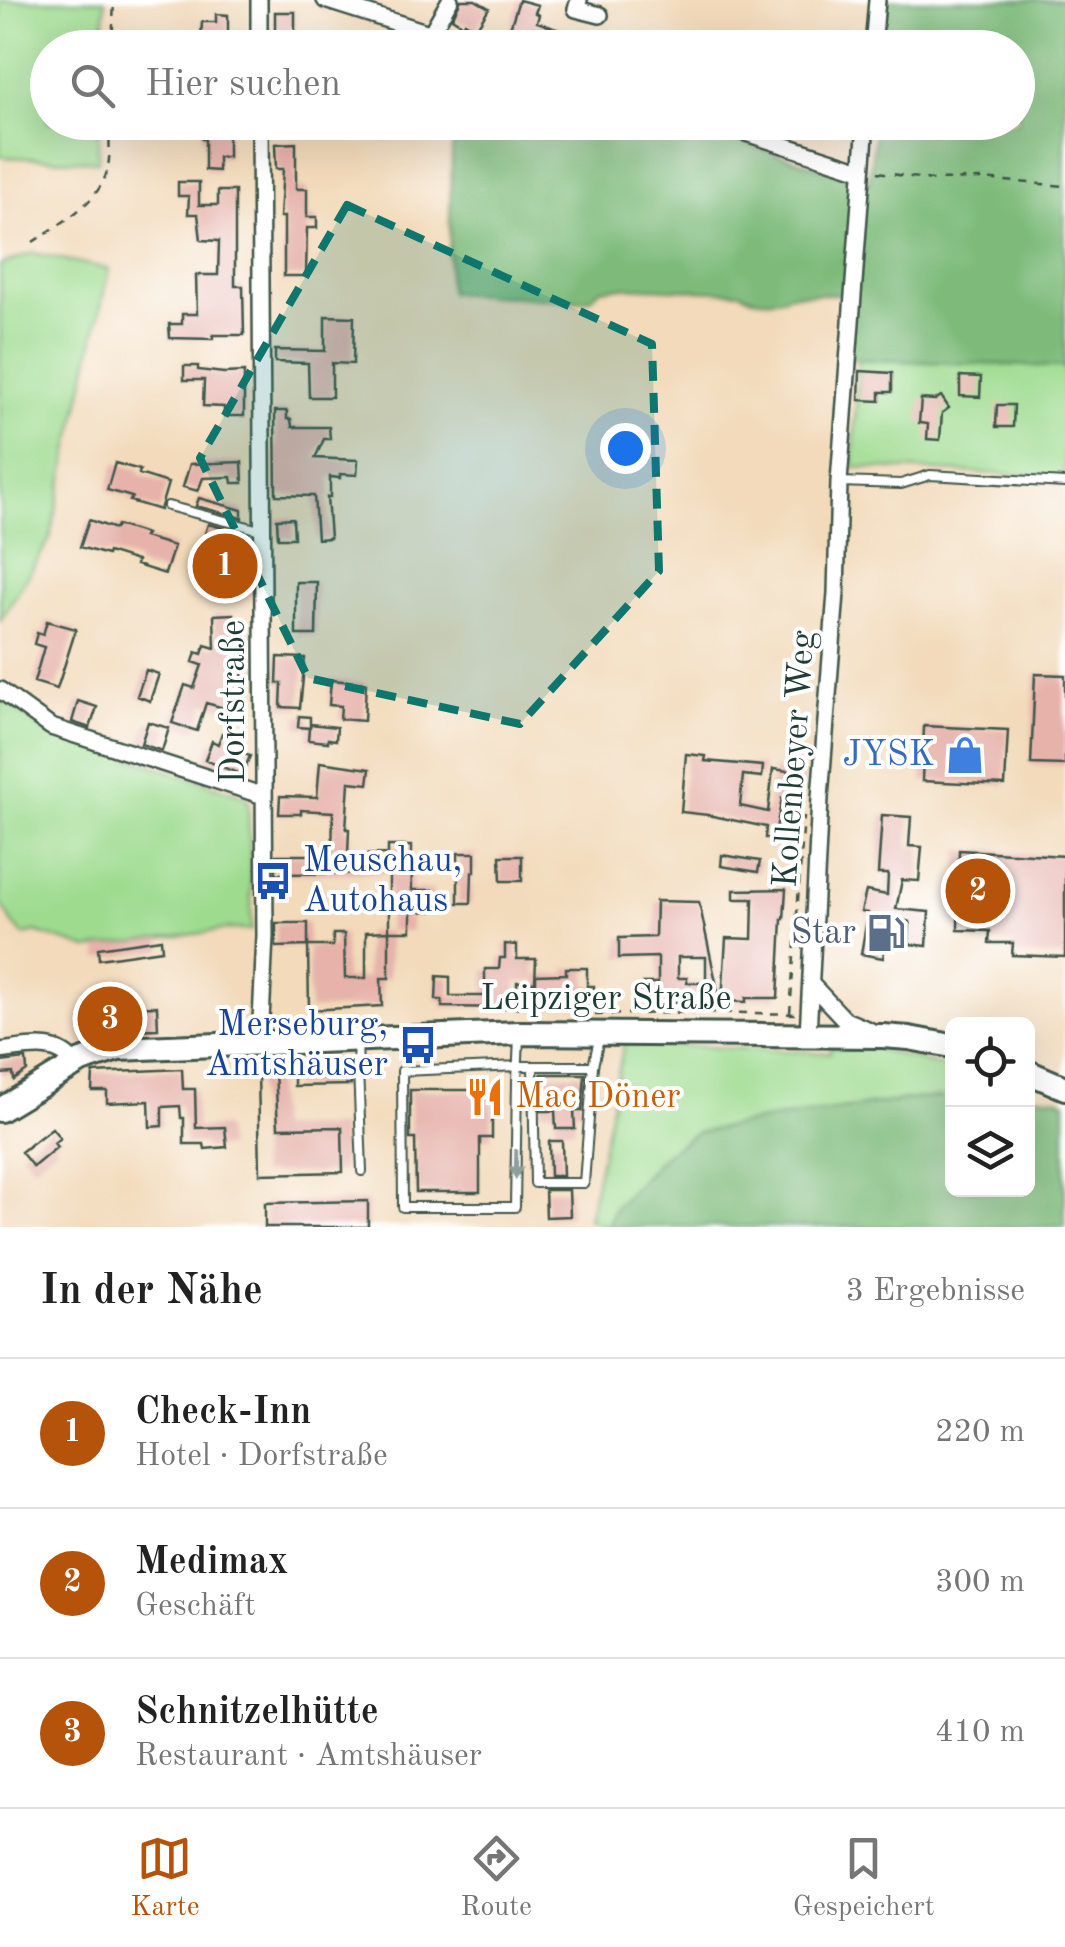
<!DOCTYPE html>
<html lang="de">
<meta charset="utf-8">
<style>
:root{--surface:#fff;--page:#f6f6f6;--text:#222;--muted:#767676;--line:#e0e0e0;--accent:#b45309}
body{margin:0;font-family:"Old Standard TT",serif;background:var(--page);color:var(--text)}
.controls{position:absolute;right:30px;bottom:30px;display:grid;overflow:hidden;border-radius:15px;box-shadow:0 10px 40px #0002}
.controls button{width:90px;height:90px;display:grid;place-items:center;padding:0;border:0;border-bottom:2px solid var(--line);background:var(--surface);color:var(--text);font:50px sans-serif}
.you{position:absolute;left:625px;top:448px;width:35px;height:35px;margin:-25px;border:8px solid #fff;border-radius:50%;background:#1a73e8;box-shadow:0 0 0 15px #1a73e833}
.badge{display:grid;place-items:center;width:65px;height:65px;border-radius:50%;background:var(--accent);color:#fff;font-size:32px;font-weight:700}
.pin{position:absolute;translate:-50% -50%;border:5px solid #fff;box-shadow:0 2px 10px #0006}
.list{margin:0;padding:0;list-style:none}
h2{display:flex;justify-content:space-between;align-items:center;height:130px;margin:0;padding:0 40px;font-size:42px}
h2 small{font-size:32px;font-weight:400;color:var(--muted)}
.list li{display:grid;grid-template-columns:65px 1fr auto;gap:30px;align-items:center;box-sizing:border-box;height:150px;padding:0 40px;border-top:2px solid var(--line)}
.list b{display:block;font-size:38px;white-space:nowrap}
.list p{margin:0;font-size:32px;white-space:nowrap;color:var(--muted)}
.list em{font-size:32px;font-style:normal;color:var(--muted)}
.icon{flex:none;width:55px;height:55px;fill:none;stroke:currentColor;stroke-width:2;stroke-linecap:round;stroke-linejoin:round}
.map{position:relative;flex:none;width:1065px;height:1227px;overflow:hidden}
.search{position:absolute;background:var(--surface);box-shadow:0 10px 40px #0002;left:30px;right:30px;top:30px;height:110px;display:flex;align-items:center;gap:25px;box-sizing:border-box;padding:0 35px;border-radius:55px;color:var(--muted);font-size:38px}
.sheet{height:580px;background:var(--surface)}
nav{display:flex;justify-content:space-around;align-items:center;box-sizing:border-box;height:140px;border-top:2px solid var(--line);background:var(--surface);font-size:28px;color:var(--muted)}
nav a{display:grid;justify-items:center;gap:5px}
nav .on{color:var(--accent)}
.map>svg:first-child{display:block}
.green{fill:#9edb8f;stroke:#5e8c62;stroke-width:2.5}
.forest{fill:#7ebb7a;stroke:#4e7c57;stroke-width:2.5}
.building{fill:#e6b2aa;fill-rule:evenodd}
.lines{fill:none;stroke-linecap:round;stroke-linejoin:round}
.lane-casing{stroke:#3f5548;stroke-width:12}
.street-casing{stroke:#3f5548;stroke-width:20}
.primary-casing{stroke:#3f5548;stroke-width:28}
.path{stroke:#3f5548;stroke-width:2.5;stroke-dasharray:8 8;stroke-linecap:butt}
.lane{stroke:#fff;stroke-width:8}
.street{stroke:#fff;stroke-width:15}
.primary{stroke:#fff;stroke-width:22}
.oneway{fill:#8f9e9a}
.marked{fill:#0f766e;fill-opacity:0.2;stroke:#0f766e;stroke-width:8;stroke-dasharray:20 12;stroke-linejoin:round}
.labels{text-anchor:middle;dominant-baseline:central;stroke-width:8;stroke-linejoin:round;paint-order:stroke}
.street-label{font-size:35px;fill:#1f3d34;stroke:#fff}
.shop-label{font-size:35px;fill:#366cbe;stroke:#fff;text-anchor:end}
.transit-label{font-size:35px;fill:#164399;stroke:#fff;text-anchor:start}
.service-label{font-size:35px;fill:#4e5e75;stroke:#fff;text-anchor:end}
.food-label{font-size:35px;fill:#c56008;stroke:#fff;text-anchor:start}
</style>
<div class="map">
<svg width="1065" height="1227" viewBox="0 0 1065 1227">
<rect width="100%" height="100%" fill="#fff"/>
<filter id="ink" filterUnits="userSpaceOnUse"><feTurbulence type="fractalNoise" baseFrequency=".01" numOctaves="2"/><feDisplacementMap in="SourceGraphic" scale="20" xChannelSelector="R" yChannelSelector="G"/><feConvolveMatrix kernelMatrix="1 2 1 2 8 2 1 2 1" color-interpolation-filters="sRGB"/></filter>
<filter id="wash" filterUnits="userSpaceOnUse"><feTurbulence type="fractalNoise" baseFrequency=".0048" numOctaves="4" result="noise"/><feDisplacementMap in="SourceGraphic" scale="40" xChannelSelector="R" yChannelSelector="G"/><feGaussianBlur stdDeviation="2.25" result="paint"/><feColorMatrix in="noise" values="0 0 0 0 0 0 0 0 0 0 0 0 0 0 0 0 0 1.4 0 .05"/><feComposite in="paint" operator="in"/></filter>
<g filter="url(#wash)">
<rect width="100%" height="100%" fill="#f2daba"/>
<!-- green -->
<path class="green" d="M0,0H105L103,47L48,48V122L99,123L98,161L0,157Z
M33,253L109,269L50,539L0,621V265Z
M858,359L1065,367V477L853,467Z
M0,697L44,729L239,794L248,799L252,930L230,929L88,949L36,932L23,935L12,922L0,901Z
M624,1043L830,1053L831,1047L875,1048L952,1069V1097L914,1099L770,1119L696,1133L665,1154L615,1208L608,1226L588,1220Z"/>
<!-- forest -->
<path class="forest" d="M883,0H1065V367L844,359L848,294H790C777,301 753,302 741,292L621,287L600,289L592,298L584,301L450,293L448,281L453,123H679L869,183L876,123L1018,122V48L883,47Z
M1028,1095L1058,1098L1065,1102V1227H608L615,1208L665,1154L696,1133L770,1119L914,1099L952,1097V1190H1028Z"/>
<g id="blocks">
<!-- building -->
<path class="building" d="M461,0H475L489,8L476,29L465,22L463,25L452,18Z
M519,0L538,5L535,13L539,15L537,22L576,36L572,48H543L544,46L508,34Z
M275,12H295V36H275Z
M216,14L228,15V48H207L208,39H201L202,22H216Z
M594,32L635,46V48H589Z
M202,122H228V157H218V171L205,170V139H202Z
M296,143V189H307V217H317V228H307L306,276H284V217H280L283,169H276L275,144Z
M178,182H199V205H218V191H235V286H243L244,335H213V339L170,338L169,324H182V314H197L196,275H218L219,241L201,240L198,214H188L189,196H178Z
M325,316L354,317L353,364L332,363V397H309L308,363L275,362V350L325,351Z
M184,366H198V370L224,373L244,372V416H224V407L203,406L204,380H184Z
M860,371L892,373V392H880V401L859,400Z
M960,376L981,377L980,397L960,396Z
M941,396L949,408L942,413L940,440L927,439L928,424L919,423L921,399L935,400Z
M997,405H1014L1013,427H996Z
M275,411H287V419H291L292,427H329L330,439H324L315,458L358,460L357,475L340,474V478L330,477V497H327L330,538L317,539L314,496L276,495Z
M242,462L243,483H232L231,477L203,478L198,491L183,487L190,464Z
M115,463L140,470L139,474L168,483L160,510L130,501L132,497L107,490Z
M199,498L242,510V518L196,506Z
M293,518L294,538H278L277,519Z
M89,520L115,529L117,525L146,534L144,537L174,546L165,574L136,565L137,561L108,552L107,555L80,547Z
M208,524L238,532L227,568L248,575L242,595L191,579Z
M296,582H317L316,635H296Z
M233,614L235,653L242,652L243,708H224L206,703L197,731L172,723L185,685L194,688L202,665L193,662L196,652L202,654L205,645L215,648L214,615Z
M47,621L76,629L57,689L34,682L44,647L34,644L37,633L43,635Z
M278,657L305,658L300,708L281,707L282,683H277Z
M146,670L159,674L150,701L137,696Z
M1035,674L1065,675V765L1031,764Z
M331,680L366,683L364,721L340,719L341,706L329,705Z
M78,701L97,707L90,728L72,722Z
M299,716L310,717V728V724L337,727L336,740L328,739V742L308,740L309,728L298,727Z
M148,722L169,728L162,751L141,744Z
M924,726L1008,730L1005,785L922,781Z
M222,733L235,738L233,750L250,756L242,775L205,760L212,741L218,744Z
M686,754L706,756L705,761L763,766L762,777L743,775L740,806L768,812L773,769L803,773L800,800L782,798L774,839L765,838L766,827L708,815L681,812Z
M320,762L370,769L368,784L349,782L346,829H349L348,855L388,854V846H411L412,890H433V911L411,912V931H389V873L276,874V855H332L333,812L301,810V814H279L280,796L317,797Z
M882,815L911,817L909,846L922,847L919,881L902,880L896,909L929,912L927,946L909,944L910,922L890,917L883,958L861,954L868,913L861,912L866,891L887,895L888,874H878Z
M959,850L1065,856V957L1012,955L1013,943H989L990,931L958,930Z
M458,853H475V872H472L471,903H458Z
M722,855L760,861L758,872L721,866Z
M500,856H522V881H501Z
M786,889L784,919H782L778,998H746V1002L722,1001L726,938L752,939L753,899H734V890Z
M656,901L699,902L720,1001L644,1003L643,983H658V957L619,958V938L655,937ZM678,957H706V983H687V978H678Z
M276,923H308V946L276,947Z
M389,931V978H381L382,1006L309,1010L308,946H333V934H344L345,978H366V932Z
M161,939L162,950L99,959L98,948Z
M505,944L517,945V959H536L535,982H517V1008L442,1007V1000H436L437,976L450,977V996H485V969H499L500,958H505Z
M566,968H587V986H594V1005L536,1007V975L566,974Z
M115,983L117,1007L157,1006L158,1029L95,1031L93,1002H96L95,994L106,993L105,984Z
M26,1059L27,1071L14,1080L13,1073L0,1074V1062Z
M350,1068L351,1085L294,1086V1069Z
M182,1069L183,1089H195L196,1128L225,1127L227,1147L205,1149L204,1144H184V1118H181L180,1106L162,1107V1126L150,1127L149,1101L107,1103V1091H92L93,1073Z
M275,1070L278,1128L342,1127L343,1172L260,1174L258,1071Z
M541,1074H585L582,1111H574L575,1129H556L555,1111H541Z
M410,1090H492V1138H480V1192H416L415,1139H410Z
M52,1128L60,1138L54,1143L57,1147L33,1167L21,1152Z
M549,1141H562L563,1176H550Z
M545,1190H569L570,1216L546,1217Z
M368,1201V1227H265V1203Z"/>
</g>
</g>
<g filter="url(#ink)">
<use href="#blocks" fill-opacity="0" stroke="#3f5548" stroke-width="2.5"/>
<g class="lines">
<!-- lane casing -->
<g class="lane-casing">
<path id="lane" d="M839,482L901,484L930,475L1065,483
M168,506L264,531
M519,1036L517,1081L515,1207H403L402,1071L519,1066H533L535,1183H584L593,1066L599,1039
M357,1042L362,1171
M533,1066H593"/>
</g>
<!-- street casing -->
<g class="street-casing">
<path id="street" d="M259,0V48
M325,0L476,48
M579,0L576,9L600,15
M431,33L450,0
M873,48L877,0
M712,122L861,170
M0,690L51,727L264,796
M811,984L845,1020L871,1031
M808,1035L820,798L836,593L839,482L866,122
M260,1042L265,936L260,122
M0,1051C27,1048 57,1039 75,1064"/>
</g>
<!-- primary casing -->
<g class="primary-casing">
<path id="primary" d="M1028,1072L1065,1088
M0,1110L81,1061L118,1049L519,1033L883,1036L909,1038L952,1046"/>
</g>
<!-- path -->
<path class="path" d="M112,48L114,0
M878,172L932,180L982,179L1065,186
M33,242C59,224 99,203 107,171C111,156 109,138 109,122
M790,1013L804,816
M595,1015L701,1012L797,1014"/>
<!-- lane -->
<use href="#lane" class="lane"/>
<!-- street -->
<use href="#street" class="street"/>
<!-- primary -->
<use href="#primary" class="primary"/>
</g>
<!-- one-way arrows -->
<defs><path id="oneway-solid" d="M-6-.8H1V-3.2L6.5 0L1 3.2V.8H-6Z" transform="scale(2.5)"/></defs>
<use class="oneway" href="#oneway-solid" transform="translate(516 1164) rotate(91)"/>
</g>
<!-- marked area -->
<path class="marked" d="M347,205L652,344L659,571L520,724L308,678L200,458Z"/>
<!-- icons -->
<defs>
<g id="shop-bare" transform="scale(3)"><path d="M-5-2.5h2.3a2.7 3.5 0 0 1 5.4 0H5L5.5 6h-11ZM-1.5-2.5h3a1.5 2.3 0 0 0-3 0Z" fill="#3f7fe0" stroke="#fff" stroke-width="2.5" paint-order="stroke"/></g>
<g id="bus-bare" transform="scale(3)"><path d="M-5-6H5V4H4V6H2V4H-2V6H-4V4H-5ZM-3.5-4V0h7V-4ZM-3.5 1.2v1.5H-2V1.2ZM2 1.2v1.5H3.5V1.2Z" fill="#1a4fb4" stroke="#fff" stroke-width="2.5" paint-order="stroke"/></g>
<g id="fuel-bare" transform="scale(3)"><path d="M-5.5-6h7V0h2V4h1.3V-2.5L3-4.5l.8-.8L6-3V5H2.5V1h-1V6h-7ZM-4.2-4.7v3.2H.2V-4.7Z" fill="#5c6f8a" stroke="#fff" stroke-width="2.5" paint-order="stroke"/></g>
<g id="restaurant-bare" transform="scale(3)"><path d="M-5-6h1v4h1v-4h1v4h1v-4h1v5L-1.5 .5V6h-2V.5L-5-1ZM5-6V6H3V1.5H1.5Q1.5-4 5-6Z" fill="#e8710a" stroke="#fff" stroke-width="2.5" paint-order="stroke"/></g>
</defs>
<g fill-rule="evenodd">
<use href="#shop-bare" x="965" y="755"/>
<use href="#bus-bare" x="273" y="881"/>
<use href="#fuel-bare" x="886" y="933"/>
<use href="#bus-bare" x="418" y="1045"/>
<use href="#restaurant-bare" x="485" y="1097"/>
</g>
<g class="labels">
<!-- street labels -->
<g class="street-label">
<text transform="translate(234 702) rotate(-90)">Dorfstraße</text>
<text transform="translate(795 759) rotate(-86)">Kollenbeyer Weg</text>
<text x="606" y="999">Leipziger Straße</text>
</g>
<!-- shop labels -->
<g class="shop-label">
<text x="935" y="755">JYSK</text>
</g>
<!-- transit labels -->
<g class="transit-label">
<text x="303" y="861">Meuschau,<tspan x="303" dy="40">Autohaus</tspan></text>
<text x="388" y="1025" text-anchor="end">Merseburg,<tspan x="388" dy="40">Amtshäuser</tspan></text>
</g>
<!-- service labels -->
<g class="service-label">
<text x="856" y="933">Star</text>
</g>
<!-- food labels -->
<g class="food-label">
<text x="515" y="1097">Mac Döner</text>
</g>
</g>
</svg>
<div class="controls">
<button><svg class="icon" aria-label="locate" viewBox="0 0 24 24"><circle cx="12" cy="12" r="6"/><path d="M12 2v4M12 18v4M2 12h4M18 12h4"/></svg></button>
<button><svg class="icon" aria-label="layers" viewBox="0 0 24 24"><path d="M12 4l9 5-9 5-9-5zM3 14l9 5 9-5"/></svg></button>
</div>
<div class="you"></div>
<div class="pin badge" style="left:225px;top:566px">1</div>
<div class="pin badge" style="left:978px;top:891px">2</div>
<div class="pin badge" style="left:110px;top:1019px">3</div>
<div class="search"><svg class="icon" aria-label="search" viewBox="0 0 24 24"><circle cx="10" cy="10" r="6"/><path d="M15 15l6 6"/></svg>Hier suchen</div>
</div>
<section class="sheet">
<h2>In der Nähe<small>3 Ergebnisse</small></h2>
<ul class="list">
<li><span class="badge">1</span><div><b>Check-Inn</b><p>Hotel · Dorfstraße</p></div><em>220 m</em></li>
<li><span class="badge">2</span><div><b>Medimax</b><p>Geschäft</p></div><em>300 m</em></li>
<li><span class="badge">3</span><div><b>Schnitzelhütte</b><p>Restaurant · Amtshäuser</p></div><em>410 m</em></li>
</ul>
</section>
<nav>
<a class="on"><svg class="icon" aria-label="map" viewBox="0 0 24 24"><path d="M3 6l6-2 6 2 6-2v14l-6 2-6-2-6 2zM9 4v14M15 6v14"/></svg>Karte</a>
<a><svg class="icon" aria-label="directions" viewBox="0 0 24 24"><path d="M12 3l9 9-9 9-9-9zM9 14v-3h6M13 9l2 2-2 2"/></svg>Route</a>
<a><svg class="icon" aria-label="saved" viewBox="0 0 24 24"><path d="M7 4h10v16l-5-4-5 4z"/></svg>Gespeichert</a>
</nav>
